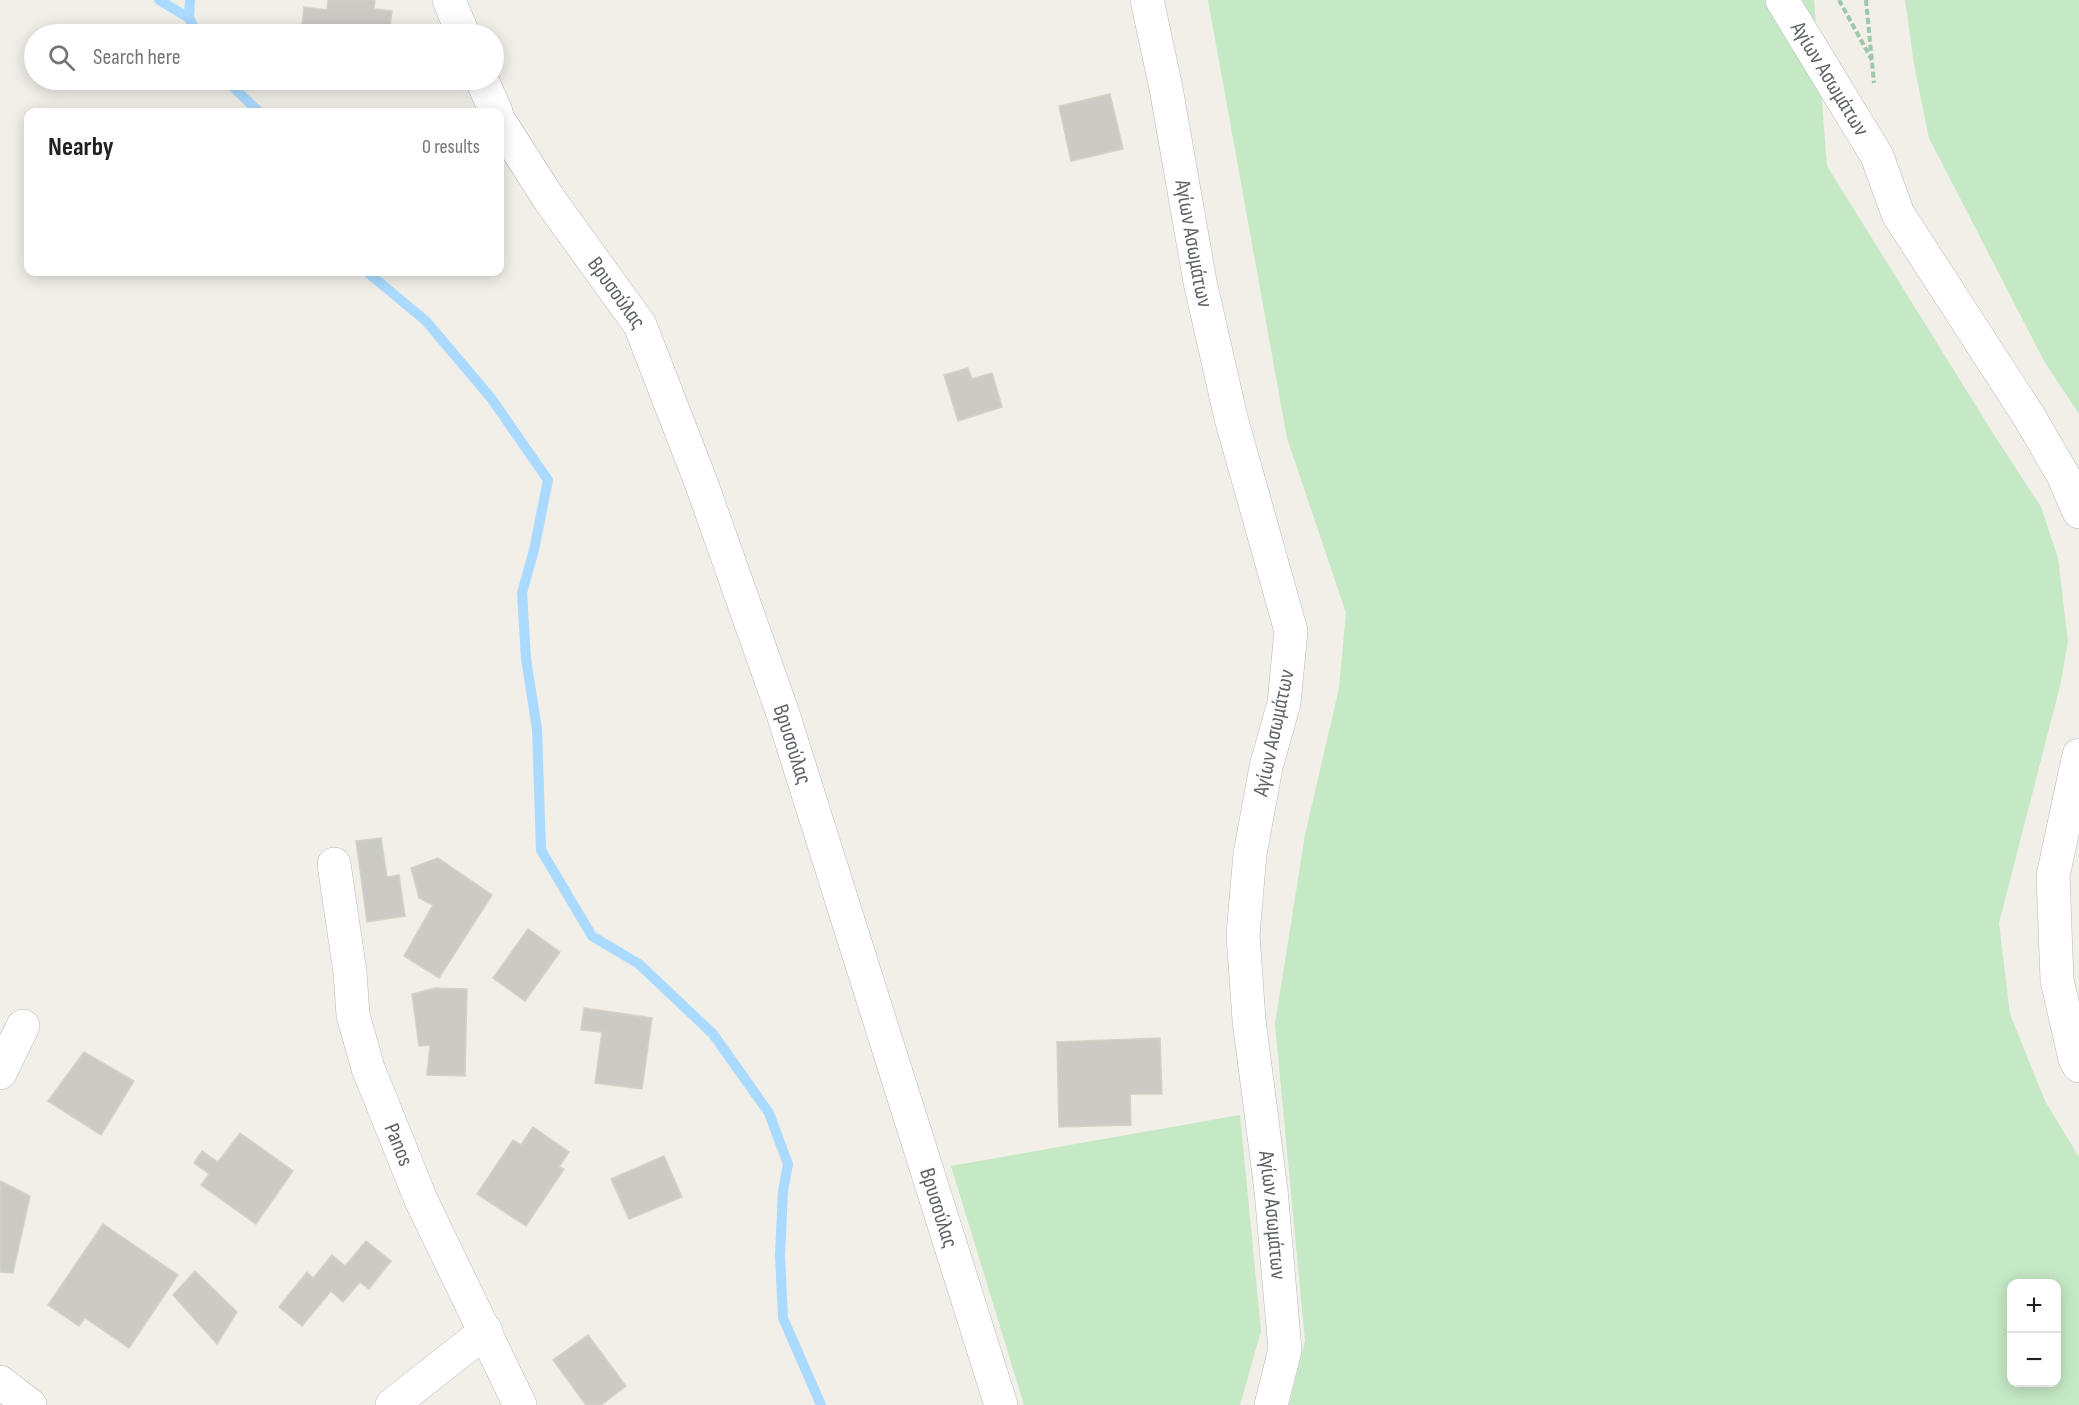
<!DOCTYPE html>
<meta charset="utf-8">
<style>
:root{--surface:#fff;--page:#f2f2f2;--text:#202124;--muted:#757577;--line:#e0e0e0}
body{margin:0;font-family:"Sofia Sans Condensed",sans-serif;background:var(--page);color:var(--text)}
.controls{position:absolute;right:18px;bottom:18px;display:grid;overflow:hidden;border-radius:12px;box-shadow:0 3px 15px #0003}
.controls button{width:54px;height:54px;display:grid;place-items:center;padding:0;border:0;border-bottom:2px solid var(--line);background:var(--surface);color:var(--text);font:30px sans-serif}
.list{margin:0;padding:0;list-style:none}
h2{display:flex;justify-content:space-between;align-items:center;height:78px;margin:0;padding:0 24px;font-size:26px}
h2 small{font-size:20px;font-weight:400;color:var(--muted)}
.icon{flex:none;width:33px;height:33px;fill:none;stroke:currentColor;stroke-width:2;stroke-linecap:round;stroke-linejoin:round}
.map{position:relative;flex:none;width:2079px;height:1405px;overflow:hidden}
.search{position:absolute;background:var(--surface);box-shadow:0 3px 15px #0003;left:24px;top:24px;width:480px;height:66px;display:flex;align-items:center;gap:15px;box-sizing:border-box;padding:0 21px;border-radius:33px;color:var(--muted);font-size:22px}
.panel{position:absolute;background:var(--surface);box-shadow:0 3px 15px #0003;left:24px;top:108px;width:480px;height:168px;border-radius:12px}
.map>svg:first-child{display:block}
.green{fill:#c5e8c5;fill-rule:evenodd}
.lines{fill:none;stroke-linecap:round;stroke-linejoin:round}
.stream{stroke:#aadaff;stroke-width:10}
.building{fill:#cccac5;stroke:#d6d1c6;stroke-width:1.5}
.minor-casing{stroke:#b5b8bc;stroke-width:34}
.path{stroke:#9cc7a9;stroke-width:4;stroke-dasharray:6 3;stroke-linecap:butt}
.minor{stroke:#fff;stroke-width:33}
.labels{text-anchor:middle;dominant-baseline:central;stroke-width:5;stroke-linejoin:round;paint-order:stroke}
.street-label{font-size:22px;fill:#5f6368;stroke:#fff}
</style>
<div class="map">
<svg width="2079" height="1405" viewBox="0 0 2079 1405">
<rect width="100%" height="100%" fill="#f1efe8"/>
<!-- green -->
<path class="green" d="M1208,0H1814L1827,166L1996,438L2041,507L2058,558L2068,642L2060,686L1999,923L2010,1014L2045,1101L2079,1157V1405H1289L1305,1341L1275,1024L1305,835L1339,688L1346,613L1287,438ZM2012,1284H2056V1382H2012Z
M1905,0H2079V414L2044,361L1929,138L1914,65Z
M1240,1115L1261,1331L1240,1405H1024L951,1166Z"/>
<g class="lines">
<!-- stream -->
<path class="stream" d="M159,0L189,18
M190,0L189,18L198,34
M226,80L259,112
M367,272L426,321L491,398L548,480L534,550L522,593L526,659L537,729L541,850L592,936L639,964L713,1034L769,1113L788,1164L783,1191L780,1255L783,1318L821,1405"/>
</g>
<!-- building -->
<path class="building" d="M328,0H375L374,9L392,11L389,34H301L304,7L327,10Z
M1110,94L1123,149L1071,161L1059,106Z
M968,368L972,379L992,373L1002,407L958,421L944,375Z
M381,838L387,877L399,875L405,916L367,922L356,841Z
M438,858L492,895L439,978L404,956L433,905L419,898L411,868Z
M528,929L560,952L525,1001L493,978Z
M435,988L467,989L465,1076L427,1075L430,1045L419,1046L412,994Z
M584,1008L652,1018L642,1089L595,1083L602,1032L581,1030Z
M1160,1038L1162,1094H1130L1131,1125L1059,1127L1057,1042Z
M84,1052L134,1081L101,1135L48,1101Z
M533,1127L569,1152L559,1167L564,1169L526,1226L477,1194L513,1140L521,1145Z
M240,1133L293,1171L256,1224L201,1185L209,1174L194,1163L202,1151L218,1162Z
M664,1156L682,1197L629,1219L611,1179Z
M0,1181L30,1196L13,1273L0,1272Z
M103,1224L178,1275L129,1348L85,1318L79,1326L48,1305Z
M366,1241L391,1261L369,1289L360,1282L343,1302L331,1291L302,1326L279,1307L307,1272L313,1278L332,1255L345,1266Z
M195,1271L237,1312L217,1344L173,1295Z
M588,1335L626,1386L601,1405H586L553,1360Z"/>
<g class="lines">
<!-- minor casing -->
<g class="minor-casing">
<g id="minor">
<path d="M449,0L463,34"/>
<path id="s1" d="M1147,0L1166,88L1200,282L1231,418L1291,631L1284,703L1266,767L1250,854L1243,935L1249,1020L1271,1190L1285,1350L1271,1405"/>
<path id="s2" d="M1782,0L1877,156L1898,214L2030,418L2063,475L2079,512"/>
<path d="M482,80L496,112"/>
<path id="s3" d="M500,122L549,199L640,325L702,485L782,711L1001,1405"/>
<path d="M2079,755L2053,876L2057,980L2075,1059L2079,1066"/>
<path id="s4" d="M334,864L350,972L353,1015L368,1068L421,1200L520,1405"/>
<path d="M0,1073L23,1026"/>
<path d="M0,1382L30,1405"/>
<path d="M392,1405L486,1331"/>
</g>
</g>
<!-- path -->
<path class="path" d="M1839,0L1872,60
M1866,0L1874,83"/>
<!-- minor -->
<use href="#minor" class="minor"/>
</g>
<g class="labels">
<!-- street labels -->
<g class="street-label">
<text stroke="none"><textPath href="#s2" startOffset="92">Αγίων Ασωμάτων</textPath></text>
<text stroke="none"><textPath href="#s1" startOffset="248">Αγίων Ασωμάτων</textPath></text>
<text stroke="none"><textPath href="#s3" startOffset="207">Βρυσούλας</textPath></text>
<text transform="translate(1274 733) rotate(-78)">Αγίων Ασωμάτων</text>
<text stroke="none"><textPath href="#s3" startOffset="693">Βρυσούλας</textPath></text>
<text stroke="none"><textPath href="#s4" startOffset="290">Panos</textPath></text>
<text stroke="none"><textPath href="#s3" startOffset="1179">Βρυσούλας</textPath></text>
<text stroke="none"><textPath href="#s1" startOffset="1238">Αγίων Ασωμάτων</textPath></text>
</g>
</g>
</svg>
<div class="controls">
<button>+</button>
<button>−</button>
</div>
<div class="search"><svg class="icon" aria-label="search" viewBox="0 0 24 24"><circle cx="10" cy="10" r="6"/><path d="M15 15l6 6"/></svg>Search here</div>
<section class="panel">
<h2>Nearby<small>0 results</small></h2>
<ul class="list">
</ul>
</section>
</div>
